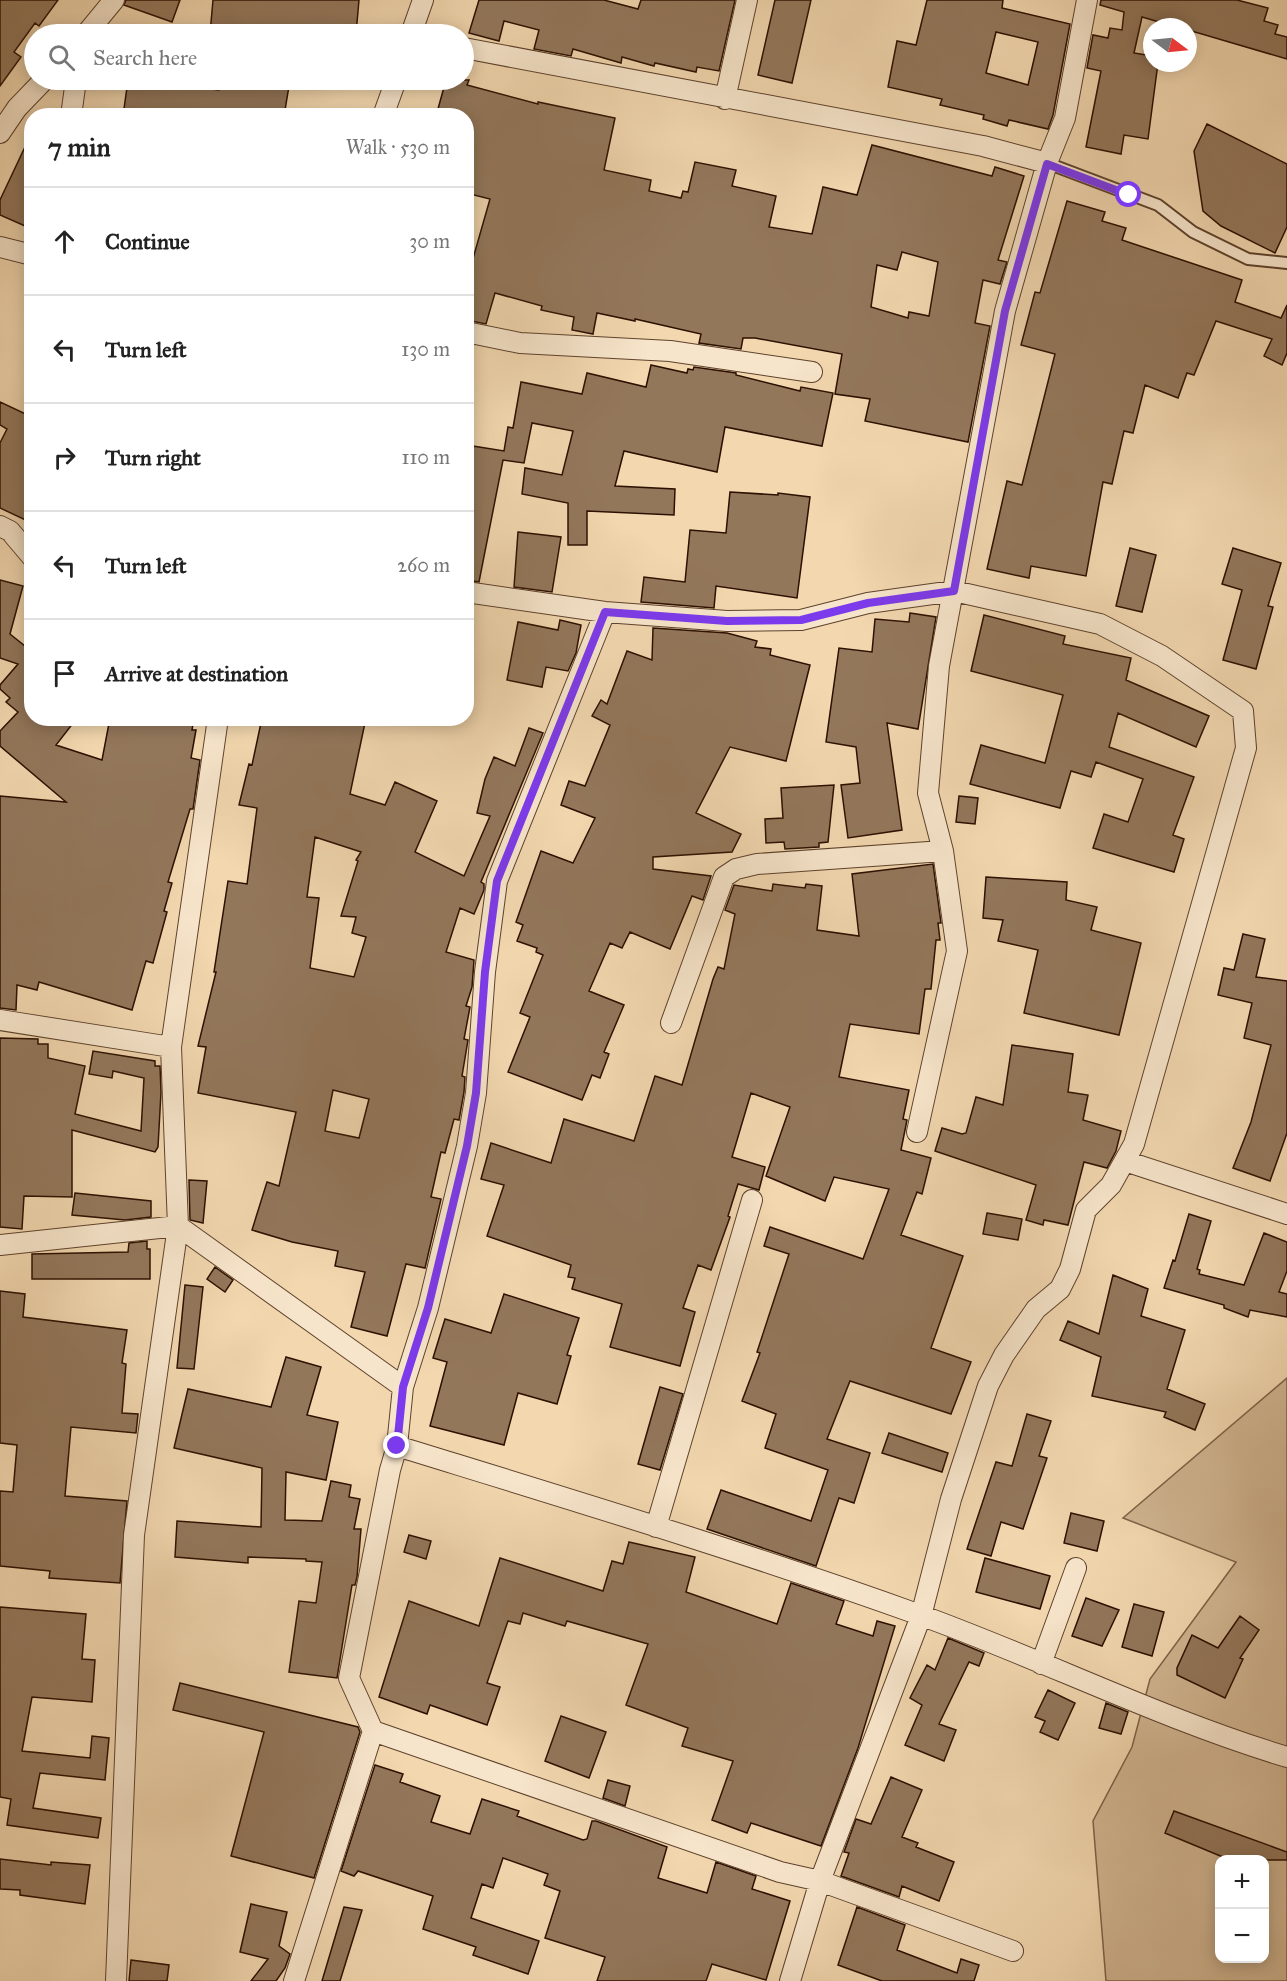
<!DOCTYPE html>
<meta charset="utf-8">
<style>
:root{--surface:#fff;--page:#f2f2f2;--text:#222;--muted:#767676;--line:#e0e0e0}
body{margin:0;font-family:"IM FELL Great Primer",serif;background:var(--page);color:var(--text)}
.controls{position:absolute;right:18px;bottom:18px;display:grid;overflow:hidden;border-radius:12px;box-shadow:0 3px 15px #0003}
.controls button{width:54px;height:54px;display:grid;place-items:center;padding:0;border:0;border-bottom:2px solid var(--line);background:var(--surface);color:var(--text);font:30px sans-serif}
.compass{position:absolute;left:1143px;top:18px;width:54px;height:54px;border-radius:50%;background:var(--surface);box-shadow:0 3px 15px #0003;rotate:106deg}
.stop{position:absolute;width:18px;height:18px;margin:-14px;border:4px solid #7c3aed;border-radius:50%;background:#fff}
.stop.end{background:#7c3aed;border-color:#fff;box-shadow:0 2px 6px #0008}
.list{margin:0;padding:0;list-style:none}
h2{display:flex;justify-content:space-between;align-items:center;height:78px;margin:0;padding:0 24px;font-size:26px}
h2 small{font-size:20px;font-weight:400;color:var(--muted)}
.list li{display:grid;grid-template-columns:39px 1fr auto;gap:18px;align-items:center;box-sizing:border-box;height:108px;padding:0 24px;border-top:2px solid var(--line)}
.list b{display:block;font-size:22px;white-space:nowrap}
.list em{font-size:20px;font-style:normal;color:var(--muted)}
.icon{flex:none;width:33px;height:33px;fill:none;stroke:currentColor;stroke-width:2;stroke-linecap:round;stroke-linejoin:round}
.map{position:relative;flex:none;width:1287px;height:1981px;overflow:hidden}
.search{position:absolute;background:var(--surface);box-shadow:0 3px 15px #0003;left:24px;top:24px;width:450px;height:66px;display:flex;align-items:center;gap:15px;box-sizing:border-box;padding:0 21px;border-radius:33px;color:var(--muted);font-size:22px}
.panel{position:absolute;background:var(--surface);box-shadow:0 3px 15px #0003;left:24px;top:108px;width:450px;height:618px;border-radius:24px}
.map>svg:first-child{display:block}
.green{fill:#d0b591;stroke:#7e6248;stroke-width:1.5;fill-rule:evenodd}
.building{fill:#93775b;stroke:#2c1000;stroke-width:1.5;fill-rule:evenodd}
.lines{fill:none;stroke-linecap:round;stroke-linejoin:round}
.service-casing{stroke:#5e422c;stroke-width:14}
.minor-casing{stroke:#5e422c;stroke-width:22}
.service{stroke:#f7e5cb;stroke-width:10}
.minor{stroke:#f7e5cb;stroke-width:20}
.route{stroke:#7c3aed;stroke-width:8}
</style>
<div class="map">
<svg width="1287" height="1981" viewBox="0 0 1287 1981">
<rect width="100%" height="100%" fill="#f2d7af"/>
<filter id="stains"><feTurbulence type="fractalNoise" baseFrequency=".00333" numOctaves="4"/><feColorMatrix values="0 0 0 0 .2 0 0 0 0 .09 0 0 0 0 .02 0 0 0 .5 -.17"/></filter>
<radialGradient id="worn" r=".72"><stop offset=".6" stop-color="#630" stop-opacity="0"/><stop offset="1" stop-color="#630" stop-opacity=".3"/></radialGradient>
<!-- green -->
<path class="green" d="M1287,1378V1981H1106L1093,1821L1132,1747L1150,1679L1236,1562L1123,1518ZM1220,1860H1264V1958H1220Z"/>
<!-- building -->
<path class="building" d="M0,0H58L39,26L35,23L14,52L21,57L0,86Z
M126,0H180L172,22L124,5Z
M213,0H359L356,34H210Z
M479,0H604L638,9L641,0H735L719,71L697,67L696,72L655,63L654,66L622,57L621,63L573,49L571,56L534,49L539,30L504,21L499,41L469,33Z
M775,0H811L792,83L758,75Z
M927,0H1003L1002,8L1070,24L1053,115L1048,129L1009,120L1007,126L983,119L984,115L940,105L942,99L888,87L897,41L916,45ZM996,32L1038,42L1028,85L986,73Z
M1101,0H1237L1268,8L1264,21L1278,25L1275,34L1287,37V59L1188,30V27H1176L1142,17L1134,53L1152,56V63H1158L1148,139L1124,135L1121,154L1086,147L1101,71L1087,68L1093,35L1108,38L1110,28L1122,30L1124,12L1100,5Z
M128,80L219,90L221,80H290L284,116H123Z
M446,80H469L467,85L538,104V102L615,118L604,170L651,180L649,191L681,198L683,191L688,192L695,162L736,170L732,186L776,196L769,227L812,234L823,187L857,195L872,145L992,176L995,167L1024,176L998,260L1007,262L1000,284L983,280L975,323L990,326L968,442L865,421L870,399L835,394L842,354L755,338H743L741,349L699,343L701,334L635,319V321L597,313L593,334L572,330L574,317L541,310L542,306L495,293L486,324L466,320V283L490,199L466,193V116H436ZM902,252L938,262L929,316L909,312L908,318L871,307L877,265L897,270Z
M1207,124L1287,164V227L1275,253L1221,226L1203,211L1194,151Z
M32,132V229L0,215V200Z
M1067,201L1105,212L1102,221L1126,228L1122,240L1242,280L1235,302L1281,318L1287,305V353L1282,365L1264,356L1272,339L1216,321L1194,375L1187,373L1178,398L1145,385L1133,433L1124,431L1112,484L1103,482L1086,576L1031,566L1029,578L987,569L1007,481L1022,485L1055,354L1021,345L1035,292L1040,293Z
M651,365L687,373L688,369L693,370L694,367L736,373V375L800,391L801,387L833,393L822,446L725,427L717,472L624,451L615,486L675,489L674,515L587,511V545H568V503L522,494L525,468L562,475L573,431L532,423L524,463L503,460L479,582L466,580V445L504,451L508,427L513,428L521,382L582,394L587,373L646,387Z
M0,402L32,417V523L0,508V443L7,429L0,425Z
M730,492L778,495V493L810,497L797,598L716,586L714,608L641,602L644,577L685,582L690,530L726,533Z
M518,532L561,537L552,592L514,587Z
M1130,548L1156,555L1142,612L1116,606Z
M1233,548L1281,563L1268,606L1273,607L1256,669L1223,660L1242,590L1222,584Z
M0,580L23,586L10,634L30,650L32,648V718H77L56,745L102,760L110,718H194L192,730H196L191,758L200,760L193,809H190L168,882L172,883L164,911L167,912L153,963L146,961L132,1010L39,982L37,990L17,985L16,1010L0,1008V796L66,802L0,746V731L18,712L6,702L10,698L0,689V685L18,664L0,658Z
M910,613L936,617L918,729L887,723L902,830L848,838L841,785L860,783L856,747L826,742L839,648L872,652L875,619L909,622Z
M984,615L1065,636L1063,644L1131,658L1126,680L1209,716L1196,747L1118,713L1109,747L1194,777L1173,835L1184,839L1174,872L1093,848L1104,814L1128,822L1143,779L1096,762L1091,777L1071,771L1060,808L970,784L981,745L1045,763L1063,695L971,671Z
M560,620L581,625L576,653L568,671L546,667L542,687L507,680L518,622L558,630Z
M653,628L727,633L757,641L755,647L771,649L770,655L810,665L786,761L730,747L696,813L741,834L732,852L653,857V869L711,876L703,900L692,896L670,949L630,932L622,948L610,943L589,991L624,1005L604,1052L609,1054L600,1078L592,1075L582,1100L508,1072L530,1017L520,1013L543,955L536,952L537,948L517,941L523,925L516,922L541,851L573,863L595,818L561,805L569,781L585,786L610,725L592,716L601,700L607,704L627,651L652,660Z
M262,718H366L350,794L385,805L395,782L437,801L415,852L464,876L490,816L477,813L485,779L494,757L515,766L529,728L543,733L481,882L484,884V890L474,914L460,908L446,952L474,960L472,987L466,1006L470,1007L464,1039L468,1040L462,1076L465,1077L464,1092L459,1120L454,1119L445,1153L441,1152L431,1197L441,1199L425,1268L406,1264L387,1336L351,1327L365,1272L335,1266L338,1251L292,1242L252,1230L267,1182L279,1186L296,1112L198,1093L206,1047L198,1046L216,972H214L228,881L247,884L257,808L239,805L249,764L252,765ZM315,837L361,852L356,860L358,861L341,916L356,917L352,933L366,937L354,977L310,968L319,898L307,897ZM333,1090L369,1099L359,1138L325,1131Z
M834,785L828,842L819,843V847L785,849L784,842L766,843L765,819L783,818L781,788Z
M959,796L978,798L975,824L956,822Z
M933,864L941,923H938L940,940H936L931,989H925L919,1034L850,1024L839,1077L909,1090L903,1119L907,1120L901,1150L931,1158L922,1194L917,1192L901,1235L963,1256L931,1348L971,1362L951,1414L850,1381L827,1439L870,1453L854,1503L839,1498L816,1566L707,1529L721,1490L811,1521L828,1470L765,1448L776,1414L742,1401L760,1353L757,1352L789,1254L764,1246L770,1227L863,1259L889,1189L834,1177L825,1201L766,1176L790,1107L751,1093L732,1157L765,1167L759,1190L738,1184L728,1216L730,1217L711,1270L698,1265L683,1308L695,1312L680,1366L610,1347L622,1304L572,1289L575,1278L568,1277L571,1265L487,1236L504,1185L481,1179L491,1143L551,1163L564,1119L634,1141L655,1076L682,1085L713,979L718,967L724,969L735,914L725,910L734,885L772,891L773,884L805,888L806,884L822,886L817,930L859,936L852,874Z
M986,877L1067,882L1066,900L1097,907L1091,930L1141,943L1119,1035L1024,1013L1038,950L998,941L1003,920L983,918Z
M1243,934L1265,939L1256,977L1287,981V1133L1270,1181L1233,1168L1251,1122L1271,1045L1244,1038L1252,1003L1218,995L1224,968L1234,970Z
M0,1038L38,1039V1044H48V1058L85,1066L75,1114L141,1131L144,1078L113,1071L112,1078L89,1074L93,1051L155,1061V1066H160L161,1092L158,1147L155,1152L72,1130V1197L24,1196L22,1229L0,1227Z
M1012,1045L1073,1054L1068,1092L1088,1095L1083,1120L1121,1131L1116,1151L1107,1168L1084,1162L1068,1225L1044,1220L1043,1225L1026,1220L1036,1185L935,1151L942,1128L962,1134L966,1133L976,1097L1003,1105Z
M189,1180L207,1181L203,1223L190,1220Z
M75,1193L151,1201V1217L125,1220L72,1215Z
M987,1213L1022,1219L1018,1240L983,1234Z
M1189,1214L1211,1221L1197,1269L1200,1270L1199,1274L1244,1285L1264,1233L1287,1242V1271L1279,1292L1287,1294V1317L1250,1310L1248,1317L1224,1308V1305L1164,1288L1173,1260L1175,1261Z
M147,1241V1249H150V1279H32V1254L128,1252L129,1243Z
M215,1267L233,1280L225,1292L207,1279Z
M1113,1275L1148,1289L1141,1316L1185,1330L1167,1389L1205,1404L1195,1430L1164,1417L1166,1412L1092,1396L1101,1357L1060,1340L1068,1321L1099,1334Z
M185,1285L203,1287L194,1369L177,1368Z
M0,1291L25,1294L23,1317L127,1330L122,1363L126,1364L122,1413L138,1414L136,1433L71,1427L65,1496L127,1501L120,1583L49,1578L50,1571L0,1566V1491L13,1492L17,1445L0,1443Z
M504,1294L579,1318L567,1355L571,1356L557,1404L518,1393L504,1445L430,1426L447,1362L433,1358L445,1319L491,1333Z
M286,1357L321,1367L307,1415L338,1422L326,1480L286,1472L285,1520L322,1521L331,1481L351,1485L349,1497L360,1499L354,1529H361L357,1577L355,1585H352L337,1678L289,1672L299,1601L316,1603L322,1562L306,1561V1559L248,1557V1563L175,1557L177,1521L261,1527L262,1468L174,1448L188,1389L271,1407Z
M660,1387L683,1394L660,1470L638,1464Z
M1027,1414L1051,1421L1039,1456L1047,1458L1023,1529L1001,1522L991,1556L967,1549L996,1462L1012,1466Z
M889,1433L948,1453L942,1472L882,1453Z
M1071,1513L1104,1521L1097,1551L1064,1543Z
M409,1535L431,1541L426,1559L404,1552Z
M629,1542L695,1557L686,1592L777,1624L791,1583L844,1601L836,1624L873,1636L877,1621L895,1626L858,1748L821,1846L751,1823L747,1833L712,1820L733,1761L682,1746L688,1728L626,1705L648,1644L567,1621L565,1626L523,1613L520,1624L508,1621L487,1683L500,1687L487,1725L430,1705L427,1714L379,1697L409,1601L479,1626L500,1558L603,1591L612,1561L623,1564Z
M985,1558L1050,1576L1040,1609L976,1592Z
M1086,1598L1119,1610L1102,1646L1072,1636Z
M1134,1604L1164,1612L1152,1656L1122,1647Z
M0,1607L86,1614L82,1659L95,1660L92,1702L32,1697L22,1751L90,1758L92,1736L109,1738L105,1780L40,1773L33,1808L101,1818L98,1838L7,1825L11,1799L0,1797Z
M1240,1616L1259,1630L1240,1658L1243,1659L1225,1698L1177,1675V1668L1192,1635L1218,1648Z
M948,1638L984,1653L979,1666L969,1662L939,1724L956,1730L944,1761L905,1745L922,1705L910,1698L927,1665L935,1670Z
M180,1683L358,1727L360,1732L314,1878L231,1856L264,1732L173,1710Z
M1048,1690L1075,1703L1058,1740L1040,1732L1045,1721L1035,1717Z
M1106,1703L1128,1712L1121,1734L1099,1728Z
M561,1716L606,1732L589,1778L545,1761Z
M375,1765L403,1774L400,1782L440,1796L431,1822L470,1834L482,1799L519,1811L517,1816L583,1840L587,1839L592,1821H596L667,1847L658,1878L707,1893L716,1862L756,1876L752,1889L790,1901L766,1980L712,1964L706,1981H597L605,1957L545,1938L560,1891L544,1885L548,1874L503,1858L493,1888L482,1884L471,1918L539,1941L528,1974L473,1955L476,1947L423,1929L433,1896L358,1871L354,1876L341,1871Z
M891,1777L922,1790L902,1837L918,1843L916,1847L954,1862L939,1901L902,1886L899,1897L841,1876L849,1853L844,1852L856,1819L871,1824Z
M608,1780L630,1786L625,1806L603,1798Z
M1174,1811L1287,1852V1860H1230L1165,1833Z
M0,1859L51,1865V1862L90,1865L85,1904L20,1895V1890L0,1889Z
M251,1904L287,1912L279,1946L290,1954L285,1968L276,1981H251L268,1959L240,1952Z
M344,1907L362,1910L340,1981H322Z
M857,1907L905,1925L897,1950L957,1973L961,1959L979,1965L974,1981H882L838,1965Z
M131,1960L169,1965L167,1981H129Z"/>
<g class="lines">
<!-- service casing -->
<g class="service-casing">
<path id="service" d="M1047,163L1158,205L1193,232L1248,259L1287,263"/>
</g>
<!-- minor casing -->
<g class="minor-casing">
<path id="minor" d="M86,34L114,0
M411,34L423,0
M464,48L983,146L1047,163
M725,99L747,0
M71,116L76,80
M383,116L396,80
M0,133L17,108L44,80
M0,247L32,255
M466,332L520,343L670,351L812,372
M0,526L10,531L32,557
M466,592L605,612L727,621L801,620L868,603L954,591L1100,624L1162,656L1243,711L1246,748L1134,1144L1111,1185L1086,1210L1070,1269L1060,1289L1036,1309L1004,1355L988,1386L951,1499L921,1616L820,1881L790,1981
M0,1020L171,1047
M671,1023L724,877L736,869L757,864L943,851
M917,1132L957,951L943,851L928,793L939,666L1005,311L1047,163L1065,118L1087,0
M1125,1161L1287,1214
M0,1245L178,1226L403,1387
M397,1446C572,1500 748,1553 920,1615C1044,1660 1161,1719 1287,1757
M656,1527L752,1200
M1041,1664L1076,1568
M373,1731L780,1872L820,1881L1013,1951
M116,1981L134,1535L178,1226L171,1047L218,718
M294,1981L373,1731L349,1678L390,1470L397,1446L403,1387L428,1308L467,1146L476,1093L485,972L497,881L605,612"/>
</g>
<!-- service -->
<use href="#service" class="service"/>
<!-- minor -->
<use href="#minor" class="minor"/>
</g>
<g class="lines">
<!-- route -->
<path class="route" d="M397,1446L403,1387L428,1308L467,1146L476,1093L485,972L497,881L605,612L727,621L801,620L868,603L954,591L1005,311L1047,164L1129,195"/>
</g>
<rect width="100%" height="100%" filter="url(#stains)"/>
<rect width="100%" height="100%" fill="url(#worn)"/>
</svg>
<div class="controls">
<button>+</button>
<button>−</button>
</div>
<svg class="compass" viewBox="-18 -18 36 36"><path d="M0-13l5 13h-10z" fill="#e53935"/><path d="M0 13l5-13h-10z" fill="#767676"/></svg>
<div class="stop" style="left:1129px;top:195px"></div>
<div class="stop end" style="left:397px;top:1446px"></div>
<div class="search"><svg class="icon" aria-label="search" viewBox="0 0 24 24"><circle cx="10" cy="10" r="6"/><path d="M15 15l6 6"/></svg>Search here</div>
<section class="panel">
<h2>7 min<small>Walk · 530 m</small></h2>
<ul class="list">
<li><svg class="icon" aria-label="ahead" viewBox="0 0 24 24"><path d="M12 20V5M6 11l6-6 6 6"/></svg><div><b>Continue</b></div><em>30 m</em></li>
<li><svg class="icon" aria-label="left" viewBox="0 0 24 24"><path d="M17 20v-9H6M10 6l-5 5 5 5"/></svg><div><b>Turn left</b></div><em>130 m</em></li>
<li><svg class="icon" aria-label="right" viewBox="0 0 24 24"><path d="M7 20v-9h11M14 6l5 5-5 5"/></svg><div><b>Turn right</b></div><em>110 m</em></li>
<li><svg class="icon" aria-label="left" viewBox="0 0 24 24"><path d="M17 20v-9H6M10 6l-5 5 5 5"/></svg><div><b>Turn left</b></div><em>260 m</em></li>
<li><svg class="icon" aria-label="arrive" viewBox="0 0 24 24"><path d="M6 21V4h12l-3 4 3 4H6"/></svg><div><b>Arrive at destination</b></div></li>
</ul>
</section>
</div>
